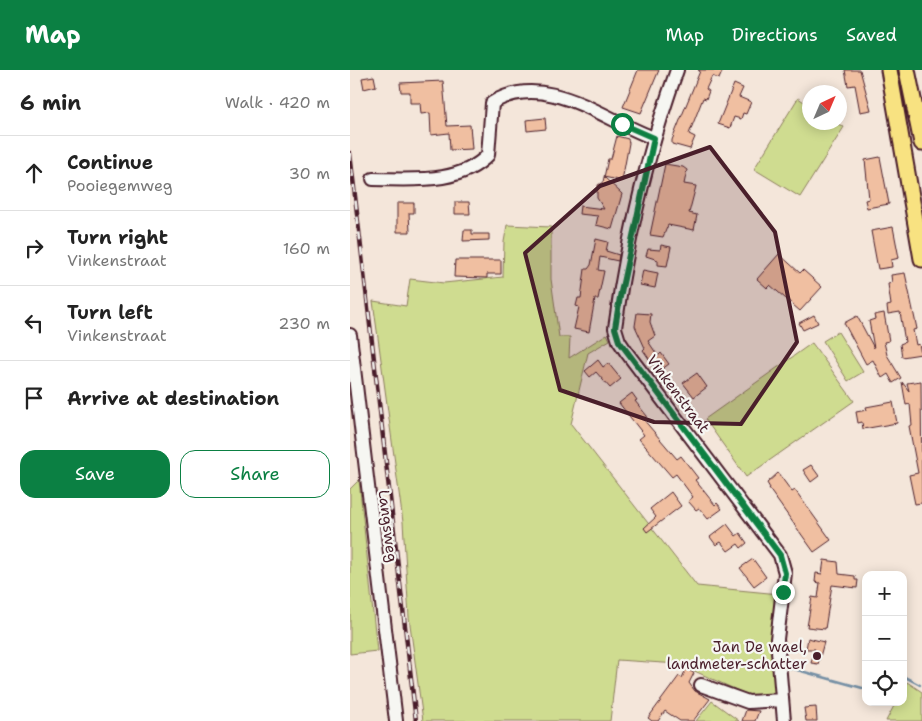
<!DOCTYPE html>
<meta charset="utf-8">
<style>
:root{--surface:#fff;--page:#f6f6f6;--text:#222;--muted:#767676;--line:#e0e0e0;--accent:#0b8043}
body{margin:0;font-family:"Shantell Sans",sans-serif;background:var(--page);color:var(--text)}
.controls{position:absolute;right:15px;bottom:15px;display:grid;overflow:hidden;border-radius:10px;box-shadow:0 2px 12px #0003}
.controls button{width:45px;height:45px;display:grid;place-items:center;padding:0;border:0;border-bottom:1px solid var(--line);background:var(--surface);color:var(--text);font:25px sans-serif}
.compass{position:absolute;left:452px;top:15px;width:45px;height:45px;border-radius:50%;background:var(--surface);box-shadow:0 2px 12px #0003;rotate:44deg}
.stop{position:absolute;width:15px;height:15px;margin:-11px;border:4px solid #0b8043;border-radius:50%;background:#fff}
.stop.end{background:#0b8043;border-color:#fff;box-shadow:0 1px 5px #0008}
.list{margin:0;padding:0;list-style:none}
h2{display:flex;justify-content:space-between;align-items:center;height:65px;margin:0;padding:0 20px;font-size:21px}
h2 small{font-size:16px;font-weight:400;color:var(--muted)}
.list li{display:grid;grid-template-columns:32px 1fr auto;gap:15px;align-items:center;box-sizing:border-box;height:75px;padding:0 20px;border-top:1px solid var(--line)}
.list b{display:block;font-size:19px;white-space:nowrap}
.list p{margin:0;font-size:16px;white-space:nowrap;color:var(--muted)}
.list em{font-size:16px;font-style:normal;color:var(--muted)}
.actions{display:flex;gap:10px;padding:15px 20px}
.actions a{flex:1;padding:11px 0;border:1px solid var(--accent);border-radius:15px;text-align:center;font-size:18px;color:var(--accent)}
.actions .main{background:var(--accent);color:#fff}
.icon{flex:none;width:28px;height:28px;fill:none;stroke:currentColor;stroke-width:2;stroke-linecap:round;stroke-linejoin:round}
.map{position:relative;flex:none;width:572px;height:651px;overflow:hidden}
header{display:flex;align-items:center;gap:30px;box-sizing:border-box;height:70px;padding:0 25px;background:var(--accent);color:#fff}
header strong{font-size:24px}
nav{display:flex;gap:28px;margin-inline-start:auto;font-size:18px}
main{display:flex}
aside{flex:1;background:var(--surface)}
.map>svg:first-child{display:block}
.green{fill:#cfdc90;stroke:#8c7e5e}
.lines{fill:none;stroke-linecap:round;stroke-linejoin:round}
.stream{stroke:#7690a5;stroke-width:2.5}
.building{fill:#f0bfa1;stroke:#4a1f2b}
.minor-casing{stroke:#4a1f2b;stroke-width:16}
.major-casing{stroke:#4a1f2b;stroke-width:19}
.minor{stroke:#f6f6f2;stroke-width:12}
.major{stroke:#f8e281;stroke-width:15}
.rail-casing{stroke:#4a1f2b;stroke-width:4.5}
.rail{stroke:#f6f6f2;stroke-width:2.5;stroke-dasharray:8;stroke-linecap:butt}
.route{stroke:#0b8043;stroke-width:6}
.marked{fill:#4a1f2b;fill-opacity:0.2;stroke:#4a1f2b;stroke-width:4;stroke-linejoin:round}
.poi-dot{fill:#4a1f2b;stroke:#f6f6f2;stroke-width:2}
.labels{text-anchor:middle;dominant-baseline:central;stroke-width:4.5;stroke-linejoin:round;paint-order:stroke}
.street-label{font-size:15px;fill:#4a1f2b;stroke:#f6f6f2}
.poi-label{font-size:15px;fill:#4a1f2b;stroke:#f6f6f2;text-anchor:end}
</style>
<header>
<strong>Map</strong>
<nav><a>Map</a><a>Directions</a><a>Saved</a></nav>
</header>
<main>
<aside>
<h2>6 min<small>Walk · 420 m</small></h2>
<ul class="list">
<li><svg class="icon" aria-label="ahead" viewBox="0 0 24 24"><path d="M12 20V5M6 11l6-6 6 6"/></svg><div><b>Continue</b><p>Pooiegemweg</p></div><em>30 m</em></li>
<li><svg class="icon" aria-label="right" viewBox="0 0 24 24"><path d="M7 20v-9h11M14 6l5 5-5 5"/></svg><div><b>Turn right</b><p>Vinkenstraat</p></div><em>160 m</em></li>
<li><svg class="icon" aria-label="left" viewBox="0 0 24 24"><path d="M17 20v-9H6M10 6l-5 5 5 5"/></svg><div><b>Turn left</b><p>Vinkenstraat</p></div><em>230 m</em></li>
<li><svg class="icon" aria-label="arrive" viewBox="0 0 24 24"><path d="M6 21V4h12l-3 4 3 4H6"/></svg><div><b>Arrive at destination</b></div></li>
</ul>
<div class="actions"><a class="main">Save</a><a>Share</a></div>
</aside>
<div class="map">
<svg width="572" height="651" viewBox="0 0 572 651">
<rect width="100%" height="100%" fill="#f4e6da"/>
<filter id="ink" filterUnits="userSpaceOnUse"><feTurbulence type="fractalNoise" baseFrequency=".02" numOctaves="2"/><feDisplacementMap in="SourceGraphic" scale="10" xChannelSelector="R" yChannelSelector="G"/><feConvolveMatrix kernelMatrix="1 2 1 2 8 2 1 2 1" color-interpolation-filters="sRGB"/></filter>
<g filter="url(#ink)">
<!-- green -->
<path class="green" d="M448,28L459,35L460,52L486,53L494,57L450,127L404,99Z
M157,155L201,157V209L209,267H220L219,288L257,264L260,270L238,283L221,354L347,516L429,524L423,569L425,624L400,626L329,594L267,590L260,651H73L59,547L53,452L23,231L56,236L60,209L94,213L153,207L154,172Z
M488,262L513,302L498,311L473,271Z
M462,273L504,331L396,407L355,349Z
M9,410L27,581L0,584V419Z
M557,612L572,622V651H536L546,632H553V618Z
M362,631L389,651H346Z"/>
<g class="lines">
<!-- stream -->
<path class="stream" d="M433,596L516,619
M553,606L570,615"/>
</g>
<!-- building -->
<path class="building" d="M288,0H309L291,43L273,37Z
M348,0H373L369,9L362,6L356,19L359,21L356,29L353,28L339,64L345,67L340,79L322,74V70L350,1Z
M495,0H510L521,40L510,42L505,15L498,16Z
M24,6L26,16L14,19L12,8Z
M93,11L97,56L120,55L122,79L100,80L99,63L81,65L80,43L71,44L70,33H60V22H51L50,13Z
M384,14L393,18L389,27L401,32L396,44L393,43L391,49L384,47L380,58L368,54Z
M195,48L196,59L177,61L176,50Z
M267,66L278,69L279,73L272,111L254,107L272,124L262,159L246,155L248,146L229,144L230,136L254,139L247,128V121L248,115L253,112L258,89H261Z
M530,87L539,134L517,138L515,130L519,129L515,90Z
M315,94L333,97L337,100L334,114L346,116L339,143L347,145L344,160L318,155L313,167L300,165Z
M105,132H119L120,144H105Z
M47,133H64V143H59L60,162H47Z
M543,157L549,188L541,190L542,197L528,199L521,161Z
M114,160H122V164H139V170L113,171Z
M246,169L258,172L256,181L269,185L268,191L250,187L248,200L254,201L248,229H245L239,262L224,259L229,237L226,236L228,228H231L235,199H238L241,195Z
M311,175L321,177L317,196L308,195V190L296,186L298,179L310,180Z
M429,184L450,203L453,200L472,217L450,241L420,215L417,218L407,209Z
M105,190H151V204H137V208L104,207Z
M293,200L308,203L305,218L290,215Z
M555,203L567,259L563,260L566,275L569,274L571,284L552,287L550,274L555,272L550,242L538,244L537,236L541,235L538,214L542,213L541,205Z
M287,243L301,244L300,252L305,266L298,271L308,286L311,283L319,294L308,302L293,280L295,278L285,256Z
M534,243L539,271L534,272L537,285L551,308L543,313L538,304L532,308L523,290L516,294L494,253L507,246L524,278L519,251L525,249L524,245Z
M464,245L468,253L453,260L449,253Z
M248,290L253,297L258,293L271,309L260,318L246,302L240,307L235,301Z
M347,303L357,317L344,327L333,313Z
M571,311L572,433L565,434L559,405L568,403L559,356L562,355L560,334L556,335L552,312L559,321L557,313Z
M282,323L287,330L285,331L297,346L293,349L327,389L331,386L348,408L345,410L365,435L367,433L372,439L358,449L349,438L346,440L338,431L343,427L326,404L322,407L289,369L294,365L269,333Z
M543,332L547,353L513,359L512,352L508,353L506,342L517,340L516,337Z
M461,395L469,406L461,412L453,400Z
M428,403L442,422L445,420L481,470L464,482L419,419L420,418L417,413Z
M321,422L331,436L297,462L294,458L306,447L300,439Z
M377,454L386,466L390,463L397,473L391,478L388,474L378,481L371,472L366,475L360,467Z
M403,489L416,507L404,516L390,498Z
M474,490L488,492L489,504L505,506V510H508L507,518L482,515L475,559L457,557L462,527L468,528L470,513L465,512L466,503L472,504Z
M458,568L474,572L468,594L461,593L465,579H456Z
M336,599L344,603L339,613L345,621L360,629L343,651H330L315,641L308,651H302L298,648L329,606L332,608Z
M466,637L467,651H456L454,638Z
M396,640L409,641L405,651H392Z"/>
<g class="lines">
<!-- minor casing -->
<g class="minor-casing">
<path id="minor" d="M327,0C297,83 277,170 265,258L269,271L277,283L430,485L435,503L427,569L434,651
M23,109C60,109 110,115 138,85L142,33C195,0 254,50 304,68
M0,265L46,651
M351,615L398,632L432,630"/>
</g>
<!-- major casing -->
<g class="major-casing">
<path id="major" d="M539,0L572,189
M557,0L572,73"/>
</g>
<!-- minor -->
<use href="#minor" class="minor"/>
<!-- major -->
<use href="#major" class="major"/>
<!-- rail casing -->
<g class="rail-casing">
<path id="rail" d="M0,83L66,651"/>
</g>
<!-- rail -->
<use href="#rail" class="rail"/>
</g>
</g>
<g class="lines" filter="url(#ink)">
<!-- route -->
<path class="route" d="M272,54L304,68L270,227L265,258L269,271L430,485L435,503L433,522"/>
</g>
<!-- marked area -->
<path class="marked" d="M360,77L425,162L447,272L391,354L304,352L210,320L175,183L250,116Z"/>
<!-- markers -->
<circle class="poi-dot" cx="467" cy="586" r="5"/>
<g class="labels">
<!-- street labels -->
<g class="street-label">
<text transform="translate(328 324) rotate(53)">Vinkenstraat</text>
<text transform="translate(38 456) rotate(83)">Langsweg</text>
</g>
<!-- poi labels -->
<g class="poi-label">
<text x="457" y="577">Jan De wael,<tspan x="457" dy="17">landmeter-schatter</tspan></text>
</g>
</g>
</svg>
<div class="controls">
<button>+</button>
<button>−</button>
<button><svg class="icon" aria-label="locate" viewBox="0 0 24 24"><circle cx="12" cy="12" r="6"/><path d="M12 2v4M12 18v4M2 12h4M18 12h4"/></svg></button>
</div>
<svg class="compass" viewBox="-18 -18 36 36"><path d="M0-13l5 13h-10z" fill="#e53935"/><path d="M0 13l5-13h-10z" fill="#767676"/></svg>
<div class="stop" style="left:272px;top:54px"></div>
<div class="stop end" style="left:433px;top:522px"></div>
</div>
</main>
